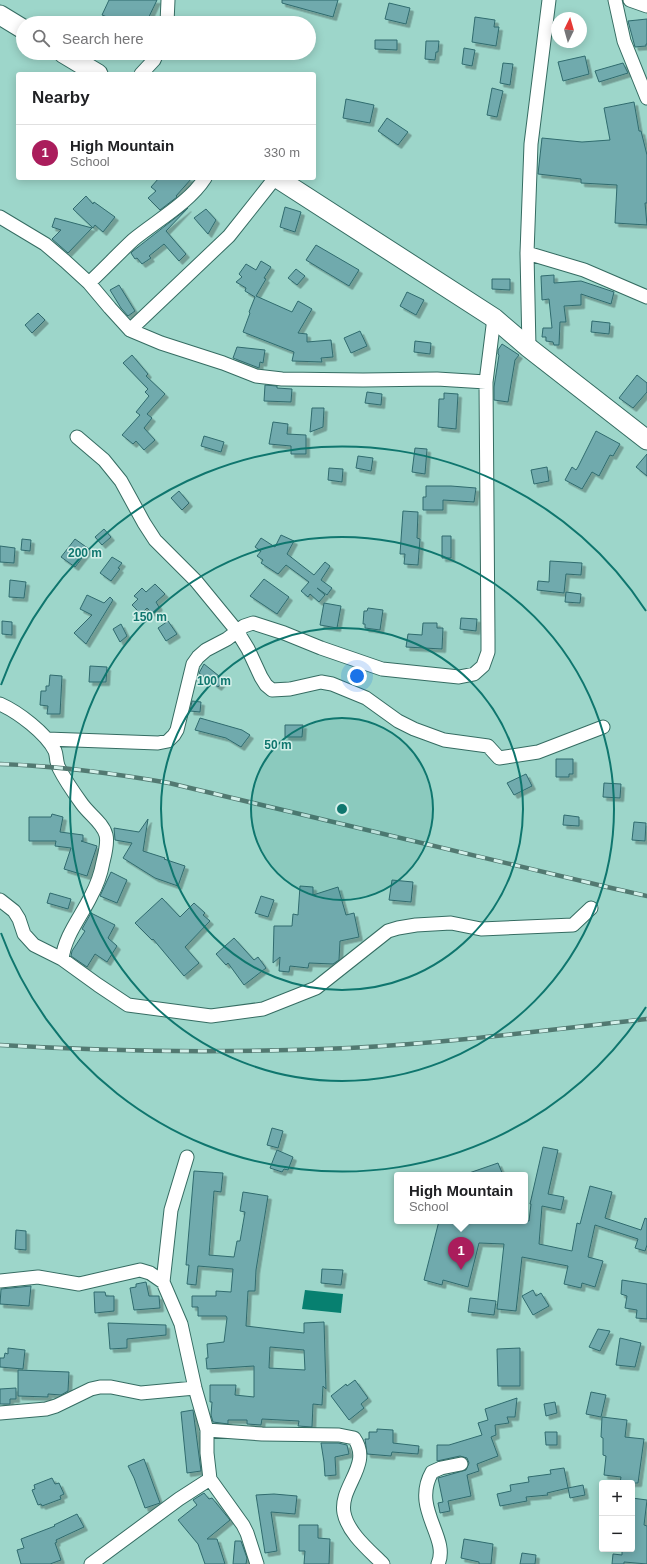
<!DOCTYPE html>
<meta charset="utf-8">
<style>
:root{--surface:#fff;--page:#f6f6f6;--text:#202124;--muted:#757577;--line:#e0e0e0;--accent:#aa1d5c}
body{margin:0;font-family:Arial,sans-serif;background:var(--page);color:var(--text)}
.controls{position:absolute;right:12px;bottom:12px;display:grid;overflow:hidden;border-radius:4px;box-shadow:0 2px 10px #0003}
.controls button{width:36px;height:36px;display:grid;place-items:center;padding:0;border:0;border-bottom:1px solid var(--line);background:var(--surface);color:var(--text);font:20px sans-serif}
.compass{position:absolute;left:551px;top:12px;width:36px;height:36px;border-radius:50%;background:var(--surface);box-shadow:0 2px 10px #0003;rotate:5deg}
.you{position:absolute;left:357px;top:676px;width:14px;height:14px;margin:-10px;border:3px solid #fff;border-radius:50%;background:#1a73e8;box-shadow:0 0 0 6px #1a73e833}
.badge{display:grid;place-items:center;width:26px;height:26px;border-radius:50%;background:var(--accent);color:#fff;font-size:13px;font-weight:700}
.pin{position:absolute;translate:-50% -33px;filter:drop-shadow(0 1px 2px #0008)}
.pin::after{content:'';position:absolute;top:21px;width:14px;height:12px;background:inherit;clip-path:polygon(0 0,100% 0,50% 100%)}
.popup{position:absolute;left:394px;top:1172px;width:134px;height:52px;box-sizing:border-box;display:grid;place-content:center;border-radius:4px;background:var(--surface);filter:drop-shadow(0 1px 3px #0005);font-size:13px;white-space:nowrap;color:var(--muted)}
.popup b{font-size:15px;color:var(--text)}
.popup::after{content:'';position:absolute;left:50%;top:100%;margin-left:-8px;border:8px solid transparent;border-top-color:var(--surface)}
.list{margin:0;padding:0;list-style:none}
h2{display:flex;justify-content:space-between;align-items:center;height:52px;margin:0;padding:0 16px;font-size:17px}
h2 small{font-size:13px;font-weight:400;color:var(--muted)}
.list li{display:grid;grid-template-columns:26px 1fr auto;gap:12px;align-items:center;box-sizing:border-box;height:56px;padding:0 16px;border-top:1px solid var(--line)}
.list b{display:block;font-size:15px;white-space:nowrap}
.list p{margin:0;font-size:13px;white-space:nowrap;color:var(--muted)}
.list em{font-size:13px;font-style:normal;color:var(--muted)}
.icon{flex:none;width:22px;height:22px;fill:none;stroke:currentColor;stroke-width:2;stroke-linecap:round;stroke-linejoin:round}
.map{position:relative;flex:none;width:647px;height:1564px;overflow:hidden}
.search{position:absolute;background:var(--surface);box-shadow:0 2px 10px #0003;left:16px;top:16px;width:300px;height:44px;display:flex;align-items:center;gap:10px;box-sizing:border-box;padding:0 14px;border-radius:22px;color:var(--muted);font-size:15px}
.panel{position:absolute;background:var(--surface);box-shadow:0 2px 10px #0003;left:16px;top:72px;width:300px;height:108px;border-radius:4px}
.map>svg:first-child{display:block}
.water{fill:#078070}
.building{fill:#6faaad;stroke:#306b6e;fill-rule:evenodd;filter:url(#shadow)}
.lines{fill:none;stroke-linecap:round;stroke-linejoin:round}
.street-casing{stroke:#356c62;stroke-width:15}
.secondary-casing{stroke:#356c62;stroke-width:21}
.street{stroke:#fff;stroke-width:13}
.secondary{stroke:#fff;stroke-width:19}
.rail-casing{stroke:#527971;stroke-width:4.5}
.rail{stroke:#d4f0ea;stroke-width:3;stroke-dasharray:9;stroke-linecap:butt}
.ring{fill:none;stroke:#0f766e;stroke-width:2}
.centre{fill:#0f766e;stroke:#d4f0ea;stroke-width:2}
.ring-label{font-size:12px;text-anchor:middle;font-weight:bold;fill:#0f766e;stroke:#d4f0ea;stroke-width:3;stroke-linejoin:round;paint-order:stroke}
</style>
<div class="map">
<svg width="647" height="1564" viewBox="0 0 647 1564">
<defs>
<filter id="shadow"><feDropShadow dx="3.5" dy="3.5" stdDeviation="0" flood-color="#0004"/></filter>
</defs>
<rect width="100%" height="100%" fill="#9dd6ca"/>
<!-- water -->
<path class="water" d="M305,1290L343,1294L341,1313L302,1309Z"/>
<!-- building -->
<path class="building" d="M109,0H157L146,23H111L112,19L102,15Z
M282,0H338L333,17L282,3Z
M389,3L410,8L406,24L385,19Z
M475,17L495,20L494,27H499L496,46L472,42Z
M647,19V44H646V46L635,47L628,21Z
M375,40H397V50L375,49Z
M426,41H439L438,52H436L435,60L425,59Z
M464,48L475,50L472,66L462,64Z
M585,56L589,74L563,81L558,62Z
M503,63L513,64L510,85L500,83Z
M623,63L628,73L599,82L595,71Z
M492,88L503,91L497,117L487,115Z
M346,99L374,105L370,123L343,118Z
M634,102L639,131H641L647,155V203H645L647,225L615,223L617,185L581,183V179L538,174L542,138L582,142L610,140L604,108Z
M387,118L408,132L398,145L378,131Z
M159,178H192L176,196L177,197L160,210L148,198L156,191L151,187Z
M86,196L93,204L94,202L115,217L103,232L95,225L93,228L73,209Z
M285,207L301,212L295,232L280,227Z
M188,208L166,231L186,254L179,261L164,244L149,256L151,258L142,264L137,258L135,259L131,253L133,251Z
M206,209L216,220L208,234L194,218Z
M55,218L92,228L68,253L52,239L61,230L52,227Z
M316,245L359,270L349,286L306,260Z
M261,261L271,267L264,278L266,279L256,296L292,312L298,301L312,309L298,333L307,334V342L331,340L333,357L321,358L322,362L292,361L294,352L243,332L250,313L249,312L255,297L245,291L246,288L236,282L242,277L239,274L246,264L256,270Z
M296,269L305,276L297,285L288,278Z
M554,275V283L581,281L614,292L611,304L581,294V305L564,306L566,322H560L559,345H554L553,342L546,341V337H542L543,328H552L549,299L542,300L541,276Z
M492,279H510V290L492,289Z
M119,285L135,311L128,316L121,308L110,290Z
M407,292L424,300L416,315L400,306Z
M38,313L45,320L32,333L25,325Z
M592,321L610,323L609,334L591,332Z
M360,331L367,346L351,353L344,338Z
M415,341L431,343L430,354L414,352Z
M502,344L519,355L515,360L508,402L494,400V387L499,355L498,354V350Z
M237,347L265,350L263,363L260,362L259,368L233,358Z
M132,355L148,374L146,376L165,394L147,414L152,418L144,428L155,440L144,450L136,441L133,444L122,435L140,415L136,412L149,396L145,392L148,389L123,363Z
M637,375L647,383V392L633,408L619,398Z
M265,385L277,386V388L292,389L291,402L264,401Z
M367,392L382,394L381,405L365,403Z
M444,393L458,394L456,429L438,427L439,399H444Z
M312,408H324L323,427L310,432Z
M273,422L288,424L287,434L306,435V454H291V446L269,444Z
M596,431L620,444L613,456L610,455L599,476L592,472L582,489L565,480L572,467L576,470L578,467Z
M204,436L224,442L221,452L201,446Z
M415,448L427,449L425,474L412,472Z
M647,454V476L636,467Z
M358,456L373,458L371,471L356,468Z
M547,467L549,481L534,484L531,470Z
M329,468L343,469L342,482L328,480Z
M426,486H451L476,488L474,502L443,500V510H423V497H426Z
M179,491L189,503L182,510L171,498Z
M403,511L418,512L417,538L420,539L418,565L404,564L405,554H400Z
M104,529L111,537L102,545L95,537Z
M281,535L294,541L287,554L314,575L325,562L330,566L321,580L332,588L327,595L317,588L325,595L319,602L310,594L308,597L301,591L309,582L286,565L278,574L261,563L263,560L257,556L261,551L255,547L261,538L275,547Z
M442,536H451V558H442Z
M22,539L31,540L30,551L21,550Z
M75,539L89,549L75,567L61,557Z
M0,546L15,548L14,563L0,562Z
M112,557L122,563L118,568L120,569L111,581L100,573Z
M550,561L582,563L581,575L566,574L564,593L537,590L538,581L549,582Z
M264,579L289,597L277,614L250,596Z
M10,580L26,582L24,598L9,597Z
M155,584L165,594L156,602L159,607L152,613L147,608L141,614L132,605L138,599L134,596L142,588L146,592Z
M566,592L581,594L580,603L565,602Z
M87,595L104,603L110,597L113,600L86,644L74,633L92,615L80,609Z
M324,603L341,606L337,628L320,625Z
M368,608L383,610L380,630L365,628V624H363L364,611H367Z
M461,618L477,619L476,631L460,629Z
M2,621L12,622V635L2,634Z
M168,621L177,634L166,641L158,628Z
M423,623H437V628H443L442,649L406,647L408,634L422,635Z
M121,624L127,636L120,642L113,629Z
M204,664L224,680L218,687L199,673Z
M90,666L107,667L106,682H89Z
M50,675L62,676L60,714H47L48,706L40,705L41,691H46V686H49Z
M192,701L201,702L200,712L190,711Z
M200,718L242,730L250,735L241,747L226,738L195,730Z
M285,725H303L302,737H285Z
M556,759H573V774H569V777H556Z
M526,774L532,786L514,795L507,783Z
M604,783L621,784L620,798L603,797Z
M52,814L63,817L60,832L83,835V841H81L97,846L87,876L64,869L71,848L55,846L56,841H29V817H51Z
M564,815L579,817V826L563,825Z
M148,819L143,851L165,858L164,859L185,866L178,886L155,878L123,858L132,843L115,840L114,828L139,832Z
M634,822L646,823L645,841L632,840Z
M111,872L127,880L117,903L100,896Z
M392,880L413,882L411,902L389,900Z
M300,886L313,887V895L338,887L346,915L354,913L359,937L340,941L339,960L333,964L309,963L308,968L290,966L289,972L279,971L280,957L273,963L274,926H292L293,914L298,915Z
M50,893L71,899L68,909L47,903Z
M261,896L274,900L268,917L255,913Z
M162,898L180,917L194,903L205,913L203,915L210,921L185,947L199,963L184,976L153,939L152,940L135,923Z
M91,913L115,925L108,938L117,946L107,962L95,954L87,967L71,956L72,951L85,931L82,929Z
M234,938L254,960L258,957L266,968L244,985L228,963L226,965L216,954Z
M272,1128L283,1131L278,1148L267,1145Z
M543,1147L558,1150L548,1194L564,1197L561,1210L542,1206L539,1244L572,1251L577,1223L580,1224L590,1186L612,1192L605,1218L641,1230L645,1218L647,1219V1245L645,1251L635,1248L638,1239L595,1225L588,1257L603,1261L595,1287L582,1283L581,1288L564,1284L568,1266L522,1257L516,1311L497,1309L504,1244L479,1243L468,1287L443,1280L442,1285L424,1280L439,1221H529L531,1204H530Z
M277,1150L293,1157L288,1170L284,1169L282,1172L270,1168Z
M498,1163L503,1175H469V1173Z
M194,1171L223,1173L221,1192L214,1191L209,1255L234,1257L237,1241H240L245,1212L240,1211L243,1192L268,1196L256,1270L255,1291H248L246,1326L304,1333V1323L324,1322L326,1389L323,1386L322,1405L313,1404L312,1427L298,1426L299,1421L262,1419L261,1425L247,1424V1420H228V1424L213,1422L211,1415L212,1402H210V1385H236L235,1395L254,1397V1366L207,1369L206,1358H208L207,1344L224,1342L227,1318L226,1316H198V1307H192V1296H216V1291L231,1292L233,1269L198,1266L196,1285L187,1284L189,1265H186ZM270,1347L304,1350L305,1370L269,1368Z
M16,1230L26,1231V1250L15,1249Z
M322,1269L343,1270L341,1285L321,1283Z
M622,1280L647,1284V1319L636,1318L637,1310L625,1308L627,1296L621,1294Z
M146,1282L149,1296H159L160,1308L134,1310L130,1288L136,1287V1284Z
M31,1286L29,1306L0,1304L1,1289Z
M533,1290L536,1296L541,1293L549,1306L533,1315L522,1296Z
M94,1292H105L106,1296H114V1311L95,1313Z
M470,1298L496,1301L494,1315L468,1312Z
M108,1323L166,1325V1335L127,1339V1348L110,1349Z
M598,1329L610,1331L600,1351L589,1347Z
M620,1338L641,1343L635,1367L616,1365Z
M8,1348L25,1350L23,1369L0,1367V1358H4L5,1353L8,1354Z
M520,1348V1386H498L497,1349Z
M18,1370L69,1372L68,1391L61,1395L48,1394V1397L18,1396Z
M355,1380L368,1398L361,1404L364,1408L349,1420L331,1396L346,1384L347,1386Z
M16,1388V1399H10V1404H0V1389Z
M591,1392L606,1395L601,1417L586,1414Z
M517,1398L515,1417H507L509,1423L495,1425L496,1435L491,1437L498,1456L477,1464L479,1471L467,1475L471,1496L448,1501L450,1511L440,1513L438,1503L443,1502L438,1478L466,1470L469,1463L467,1458L460,1456L437,1461V1445H449L482,1435L478,1423L488,1420L485,1409Z
M555,1402L557,1413L546,1416L544,1404Z
M193,1410L201,1471L187,1473L181,1412Z
M602,1417L627,1420L625,1437L644,1439L638,1483H620L621,1477L604,1475L606,1456L603,1455V1438L601,1437Z
M377,1429L393,1430V1443L419,1446L418,1454L392,1452L391,1456L367,1454L365,1439H369V1432H377Z
M545,1432H557V1445H546Z
M321,1443H338L347,1445L349,1454L335,1457L336,1475L325,1476L324,1462Z
M144,1459L160,1503L145,1508L134,1478L128,1466Z
M564,1468L568,1488L547,1493L548,1495L526,1497L527,1501L500,1506L497,1494L511,1491L510,1485L529,1482L528,1477L551,1474L550,1470Z
M52,1478L55,1484L59,1483L64,1494L60,1496L61,1499L42,1506L41,1504L38,1505L32,1490L35,1489L34,1485Z
M583,1485L585,1495L570,1498L568,1488Z
M204,1493L209,1499L212,1498L230,1520L207,1539H217L225,1564H205L198,1544L178,1520L197,1505L193,1500Z
M274,1494L297,1496L295,1514L271,1512L277,1551L265,1553L256,1495Z
M632,1498L647,1500L644,1525L647,1526V1564L624,1562V1564H612L613,1554L622,1555V1549H632Z
M77,1514L84,1527L56,1540L57,1542L55,1543L61,1560L50,1564H21L17,1550L24,1548L21,1539L55,1526L54,1525Z
M299,1525H318V1538L330,1539L329,1564H304L305,1551H299Z
M464,1539L493,1544L491,1564H479V1562L461,1558Z
M235,1541H241L247,1558L246,1564H233Z
M522,1553L536,1555L535,1564H520Z"/>
<g class="lines">
<!-- street casing -->
<g class="street-casing">
<path id="street" d="M615,0L624,41L647,98
M630,0L647,6
M167,23L168,0
M141,74L154,60L157,53
M0,217L45,244L65,261L89,283L110,308L130,330L161,343L223,363L256,376L282,379L363,380L437,379L486,382
M527,253L584,270L647,297
M89,283C104,269 118,254 133,240C156,221 189,203 205,178
M130,330L229,236L275,178
M529,348L527,253L531,144L549,0
M77,437L104,460L121,481L144,523L155,540L196,581L237,631L248,649L261,677L266,685L272,690L290,689L321,682L332,684L366,698L398,721L414,729L444,740L488,746L499,758L538,752L603,727
M0,704C18,712 46,733 55,751C57,756 56,763 59,768C65,780 74,793 82,804C89,814 103,823 106,835C108,843 105,854 103,862C101,873 97,885 91,896C81,917 65,935 62,959
M47,739L158,743L168,741L174,735L177,730L193,664L198,657L206,650L227,639L244,626L253,623L284,633L321,648L382,669L459,677L474,674L483,666L488,652V639L486,382L494,318
M0,900L14,911L19,919L24,934L34,945L62,959L98,985L128,1005L211,1016L263,1009L316,988L388,931L398,928L416,925L451,923L481,929L573,925L591,908
M0,1281L38,1277L79,1284L140,1270L150,1273L163,1282L171,1210L187,1157
M163,1282L181,1324L195,1388L207,1430V1453L210,1479L243,1525L247,1533L257,1564
M0,1413L46,1409L56,1406L91,1389L100,1387H111L141,1393L195,1388
M207,1430L262,1434L339,1435L354,1438C373,1465 339,1486 344,1513C348,1533 369,1550 383,1564
M91,1564L179,1499L210,1479
M438,1564C450,1537 411,1509 432,1472L441,1468L461,1464"/>
</g>
<!-- secondary casing -->
<g class="secondary-casing">
<path id="secondary" d="M0,15L23,29
M63,53L98,74
M277,178L494,318L529,348L647,440"/>
</g>
<!-- street -->
<use href="#street" class="street"/>
<!-- secondary -->
<use href="#secondary" class="secondary"/>
<!-- rail casing -->
<g class="rail-casing">
<path id="rail" d="M0,764C58,766 112,773 169,783L607,887L647,896
M0,1045C116,1052 233,1053 349,1048C448,1043 548,1030 647,1019"/>
</g>
<!-- rail -->
<use href="#rail" class="rail"/>
</g>
<!-- distance rings -->
<circle cx="342" cy="809" r="91" fill="#0f766e" fill-opacity=".12"/>
<g class="ring">
<circle cx="342" cy="809" r="91"/>
<circle cx="342" cy="809" r="181"/>
<circle cx="342" cy="809" r="272"/>
<path d="M646 1007A363 363 0 0 1 1 933M1 685A363 363 0 0 1 646 611"/>
</g>
<circle cx="342" cy="809" r="6" class="centre"/>
<g class="ring-label">
<text x="85" y="557">200 m</text>
<text x="150" y="621">150 m</text>
<text x="214" y="685">100 m</text>
<text x="278" y="749">50 m</text>
</g>
</svg>
<div class="controls">
<button>+</button>
<button>−</button>
</div>
<svg class="compass" viewBox="-18 -18 36 36"><path d="M0-13l5 13h-10z" fill="#e53935"/><path d="M0 13l5-13h-10z" fill="#757577"/></svg>
<div class="you"></div>
<div class="pin badge" style="left:461px;top:1270px">1</div>
<div class="popup"><b>High Mountain</b>School</div>
<div class="search"><svg class="icon" aria-label="search" viewBox="0 0 24 24"><circle cx="10" cy="10" r="6"/><path d="M15 15l6 6"/></svg>Search here</div>
<section class="panel">
<h2>Nearby<small></small></h2>
<ul class="list">
<li><span class="badge">1</span><div><b>High Mountain</b><p>School</p></div><em>330 m</em></li>
</ul>
</section>
</div>
